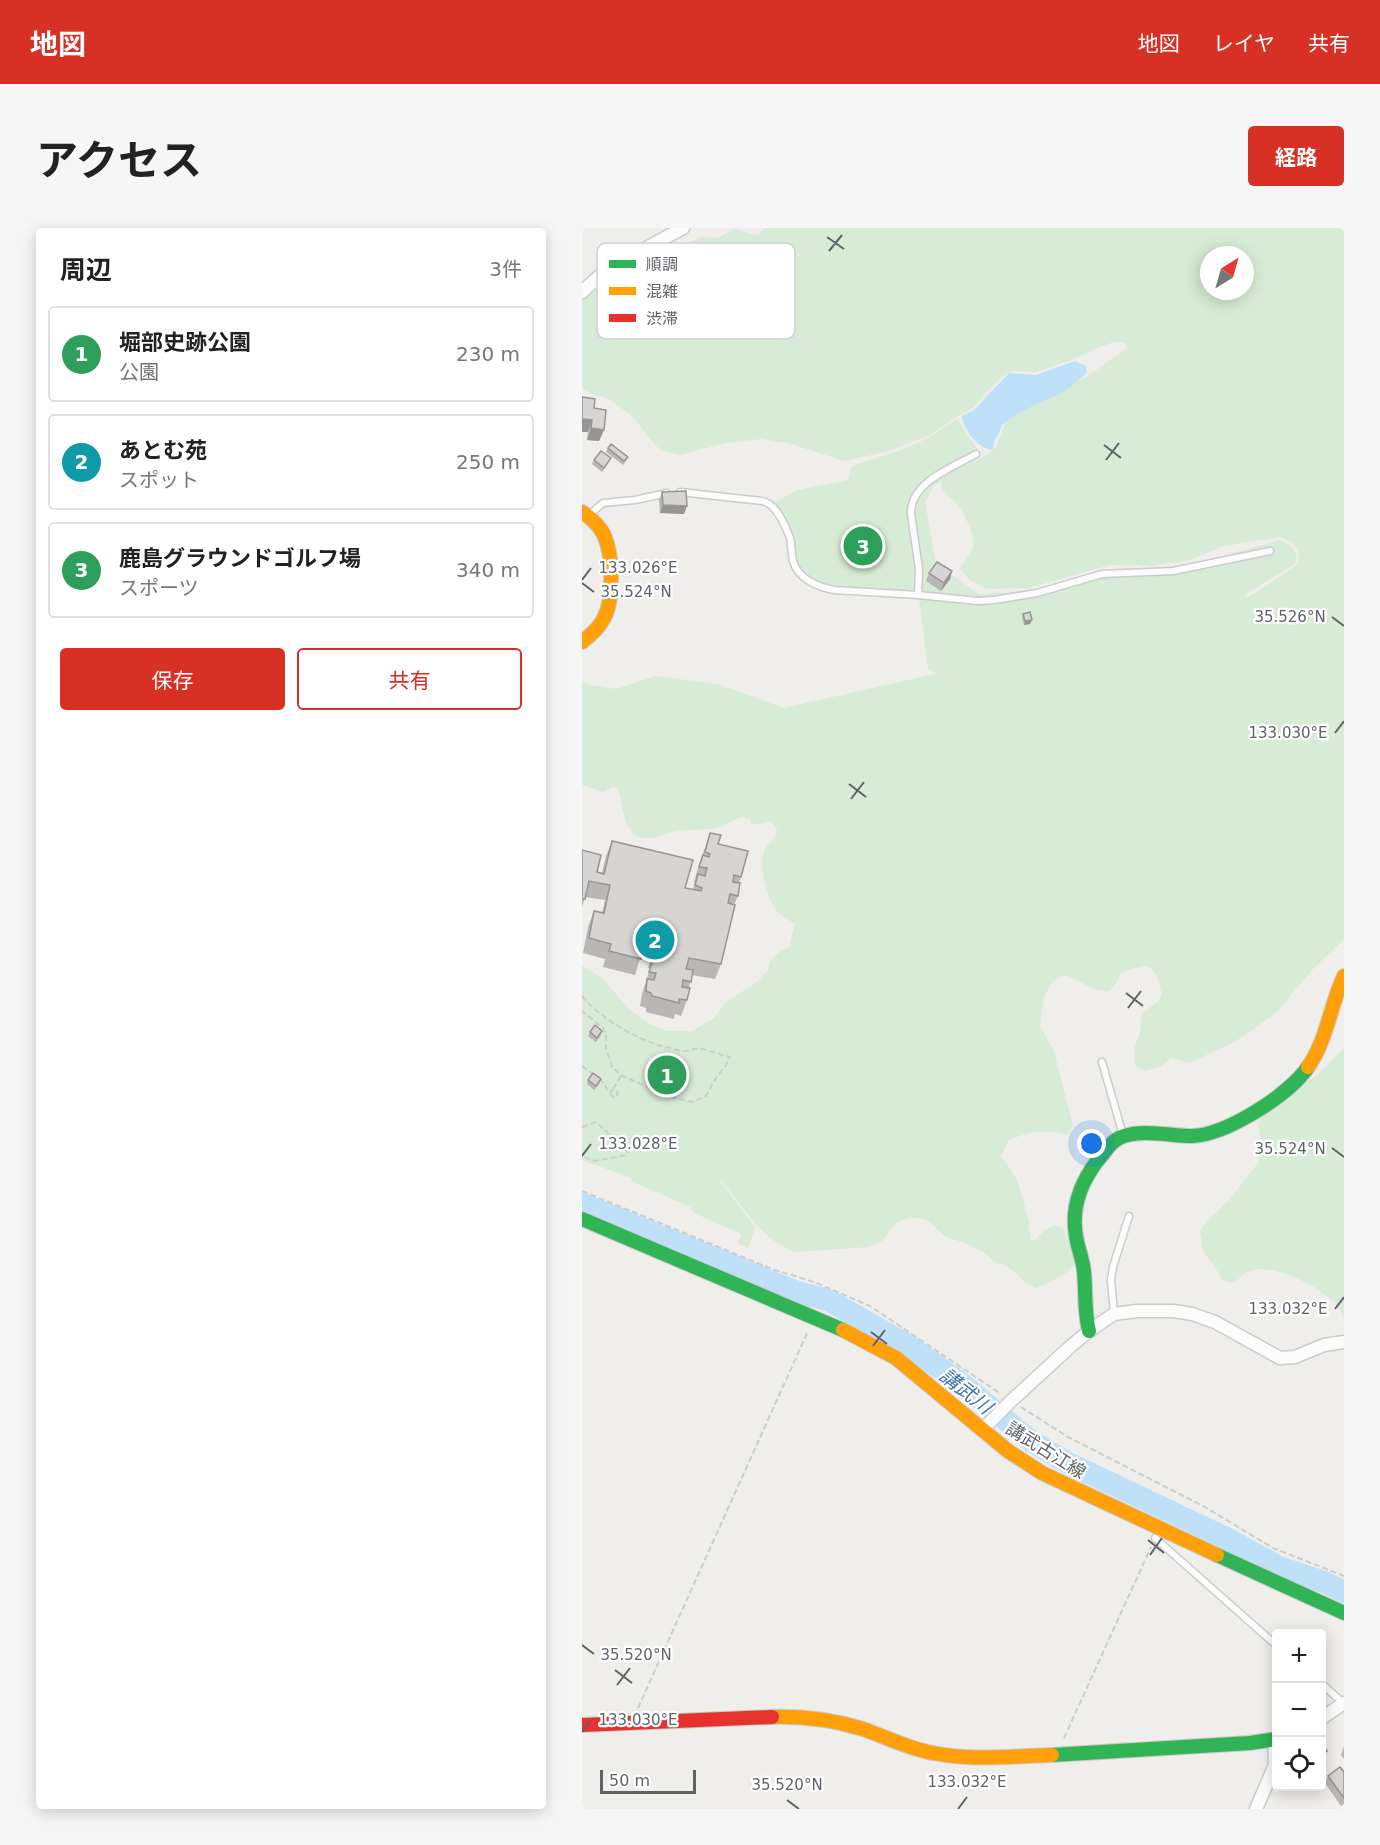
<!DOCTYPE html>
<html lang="ja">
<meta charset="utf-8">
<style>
:root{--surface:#fff;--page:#f6f6f6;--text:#222;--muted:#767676;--line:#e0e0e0;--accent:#d93025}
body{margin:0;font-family:"DejaVu Sans","Noto Sans JP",sans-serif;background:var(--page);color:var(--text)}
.controls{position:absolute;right:18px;bottom:18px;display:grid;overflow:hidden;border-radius:6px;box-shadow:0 3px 15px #0003}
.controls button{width:54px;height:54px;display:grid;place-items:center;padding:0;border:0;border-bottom:2px solid var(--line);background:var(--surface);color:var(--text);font:30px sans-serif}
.compass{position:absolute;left:618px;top:18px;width:54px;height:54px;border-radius:50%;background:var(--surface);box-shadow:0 3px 15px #0003;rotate:37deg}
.scale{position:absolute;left:18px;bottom:15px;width:96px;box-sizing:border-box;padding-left:6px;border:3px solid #5f6368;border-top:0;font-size:16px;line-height:21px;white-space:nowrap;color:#5f6368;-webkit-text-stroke:4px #fff;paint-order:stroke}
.you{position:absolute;left:510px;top:916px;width:21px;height:21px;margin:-15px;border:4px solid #fff;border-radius:50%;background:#1a73e8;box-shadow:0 0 0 9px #1a73e833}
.badge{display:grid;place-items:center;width:39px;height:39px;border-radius:50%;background:var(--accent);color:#fff;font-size:20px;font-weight:700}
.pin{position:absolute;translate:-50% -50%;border:3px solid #fff;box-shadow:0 2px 6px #0006}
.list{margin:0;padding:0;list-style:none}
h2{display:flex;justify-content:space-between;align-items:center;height:78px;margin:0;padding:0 24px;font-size:26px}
h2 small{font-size:20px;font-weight:400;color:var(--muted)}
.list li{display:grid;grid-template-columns:39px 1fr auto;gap:18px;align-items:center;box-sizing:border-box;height:96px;margin:0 12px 12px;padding:0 12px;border:2px solid var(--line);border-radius:6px}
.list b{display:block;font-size:22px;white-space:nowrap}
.list p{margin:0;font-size:20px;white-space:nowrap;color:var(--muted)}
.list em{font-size:20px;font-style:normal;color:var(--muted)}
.actions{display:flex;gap:12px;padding:18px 24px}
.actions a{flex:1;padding:14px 0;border:2px solid var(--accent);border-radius:6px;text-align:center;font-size:21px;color:var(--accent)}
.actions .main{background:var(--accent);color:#fff}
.icon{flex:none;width:33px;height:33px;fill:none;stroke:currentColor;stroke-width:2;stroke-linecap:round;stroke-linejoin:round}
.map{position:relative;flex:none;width:762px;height:1581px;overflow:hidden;border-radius:6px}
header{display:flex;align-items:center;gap:36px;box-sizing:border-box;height:84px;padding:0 30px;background:var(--accent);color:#fff}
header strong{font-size:28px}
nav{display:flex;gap:33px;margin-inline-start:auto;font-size:21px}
.intro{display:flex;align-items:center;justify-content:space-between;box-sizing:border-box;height:144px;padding:0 36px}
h1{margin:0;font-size:42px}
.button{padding:15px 27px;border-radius:6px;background:var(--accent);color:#fff;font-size:21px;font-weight:700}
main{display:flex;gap:36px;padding:0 36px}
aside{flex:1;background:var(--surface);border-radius:6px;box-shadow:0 3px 15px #0003}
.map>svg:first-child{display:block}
.green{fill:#d8ebd6;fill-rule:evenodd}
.water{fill:#bfe0f9}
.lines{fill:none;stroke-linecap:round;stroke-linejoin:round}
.river{stroke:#bfe0f9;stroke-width:22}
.lane-casing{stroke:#cbcccc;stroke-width:9}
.street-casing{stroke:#cbcccc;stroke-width:15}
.fast-casing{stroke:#cacacb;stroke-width:16}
.slow-casing{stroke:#cacacb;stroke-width:16}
.jam-casing{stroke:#cacacb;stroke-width:16}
.path{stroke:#cacfcc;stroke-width:2;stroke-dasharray:6 3;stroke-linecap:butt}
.lane{stroke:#fdfcfc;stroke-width:6}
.street{stroke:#fdfcfc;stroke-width:12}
.fast{stroke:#30b455;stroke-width:14}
.slow{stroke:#ff9f0a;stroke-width:14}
.jam{stroke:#e5322d;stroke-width:14}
.wall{fill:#b8b7b5}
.shaded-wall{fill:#969594}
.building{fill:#d6d5d3;stroke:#969594;stroke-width:1.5}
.ticks{fill:none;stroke:#5f6368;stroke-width:2}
.labels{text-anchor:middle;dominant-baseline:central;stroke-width:4.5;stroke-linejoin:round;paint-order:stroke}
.street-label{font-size:18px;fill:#5f6368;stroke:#fff}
.water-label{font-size:20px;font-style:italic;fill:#4174aa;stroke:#fff}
.key{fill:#fff;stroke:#cfd0d2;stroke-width:1.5}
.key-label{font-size:16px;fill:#5f6368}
.ticks-label{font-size:15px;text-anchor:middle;fill:#5f6368;stroke:#fff;stroke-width:4.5;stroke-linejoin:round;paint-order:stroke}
</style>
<header>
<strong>地図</strong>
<nav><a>地図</a><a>レイヤ</a><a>共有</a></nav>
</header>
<div class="intro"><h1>アクセス</h1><a class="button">経路</a></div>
<main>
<aside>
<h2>周辺<small>3件</small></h2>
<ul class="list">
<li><span class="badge" style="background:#2e9e5b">1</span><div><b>堀部史跡公園</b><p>公園</p></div><em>230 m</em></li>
<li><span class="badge" style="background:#0f9aa8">2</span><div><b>あとむ苑</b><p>スポット</p></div><em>250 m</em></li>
<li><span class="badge" style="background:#2e9e5b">3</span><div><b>鹿島グラウンドゴルフ場</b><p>スポーツ</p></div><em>340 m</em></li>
</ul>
<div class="actions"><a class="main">保存</a><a>共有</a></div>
</aside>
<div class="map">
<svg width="762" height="1581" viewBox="0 0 762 1581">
<rect width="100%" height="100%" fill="#efeeea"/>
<!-- green -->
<path class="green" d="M183,0H762V711L729,743L694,785L654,813L608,835L589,830L578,839L562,843L553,837L552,821L558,804L560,786L576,773L580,767C574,736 568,733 539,745L534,755L527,763L514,762L484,747L471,753L462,768L458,798L472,823L491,898L486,907C463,901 449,903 427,912L419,928L435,951L447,993L448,1011L452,1013C480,981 484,1004 494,1032C488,1047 469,1053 455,1060L444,1055L434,1045L423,1037L413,1034L403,1025L383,1015L364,1009L345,992L328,989L314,995L300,1013L287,1019L213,1024C173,1008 161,975 134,947L173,1000L166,1020L156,1015L159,1006L112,985L108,979L49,953V950L0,932V738L19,749L47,781L67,796L85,803H110L132,790L143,775L176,753L186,742C187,729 196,725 207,719L213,696C207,692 198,688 194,682C185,669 175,636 183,621C188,612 192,615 195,601L188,593L177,596H169L168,591C156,585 149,596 138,599C123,603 106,601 91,604C83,605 76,610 68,610C41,613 42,580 36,561L31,559L21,564L0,557V453L9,457L34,461L73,448L136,456L202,480L357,445L352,444L346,441L337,371L328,364C299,363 224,369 213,335C210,325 213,312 209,302C206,293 198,283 193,274L216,262L266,252L270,238C285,232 300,229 316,223C337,216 356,204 375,191L398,225L376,242L406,226L414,218L423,196L447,175L483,160L507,147L545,120L543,115L532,114L510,122L492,131L454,144L430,143L424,146L406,162L391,180L376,188L346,208L303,224L262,233L206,215L179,211L144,215L98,227L80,223L73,217L51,189L27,171L8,165L0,159V71C14,59 29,40 49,39L60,51L73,74L85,76L94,68L96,57L106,44L99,28L104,17L119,9L136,10L151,1L176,7ZM627,27H663V63H627ZM365,249L360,253L359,259C363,267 369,269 375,276C382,284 394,309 391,320C388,327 381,334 378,341L389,353L405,361L447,360L528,337L571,338L608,332L641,318L698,309L712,315L717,327L714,338L665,370L662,367L713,336L715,328C711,319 707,315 697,312L617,335L573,340L531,341L447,363L397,366L354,336L343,274L352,258Z
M762,820V1092C760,1088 759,1083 756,1079C742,1060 690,1034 667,1043C662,1045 656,1052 652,1055L642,1053L621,1022L618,1003L630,988L647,972L676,935L680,918L676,896L685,878L734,848Z"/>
<!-- water -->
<path class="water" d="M493,133L504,138L505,145L482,164L442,182L421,196L412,214L411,222C398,222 380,201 380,188L392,182L427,145L454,147Z"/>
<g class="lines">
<!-- river -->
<path class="river" d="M0,976L215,1064L246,1072L324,1116L379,1155L449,1213L484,1234L644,1310L697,1339L742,1354L762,1364"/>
<!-- lane casing -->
<g class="lane-casing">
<path id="lane" d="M98,264L180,273C194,275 203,297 208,310C210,317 209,326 211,333C216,351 236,359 252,362L336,367L396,373L412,372L455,365L520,346L591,343L688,323
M7,287L21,275L53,272L85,265
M336,367L337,341L329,286C328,254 370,240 394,226
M520,834L541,907
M532,1086L529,1052L531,1039L547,988
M573,1310L694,1417
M740,1456L761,1475"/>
</g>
<!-- street casing -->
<g class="street-casing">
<path id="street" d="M0,64L24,42L101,0
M400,1202L429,1173L489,1118L507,1103L532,1086L555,1083H592L610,1086L633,1094L698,1130L713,1129L742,1117L762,1114
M740,1490L762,1475
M674,1581L693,1537L692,1512"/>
</g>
<!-- fast casing -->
<g class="fast-casing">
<path id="fast" d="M0,991L261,1102
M507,1103C502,1083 504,1064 502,1044C501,1032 496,1021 494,1008C489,980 499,954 516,932C523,923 531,911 542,908C564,901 588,908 610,908C644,907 707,867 726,839
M635,1327L762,1385
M470,1527L668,1515L694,1511"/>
</g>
<!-- slow casing -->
<g class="slow-casing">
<path id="slow" d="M0,284C9,290 17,297 22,307C31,327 32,371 22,390C17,400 9,407 0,414
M726,839C745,812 748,778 762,748
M261,1102L314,1130L426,1223L460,1245L635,1327
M190,1489C222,1488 251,1492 281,1501C304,1509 327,1521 351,1525C390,1533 430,1528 470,1527"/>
</g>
<!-- jam casing -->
<g class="jam-casing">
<path id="jam" d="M0,1497L190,1489"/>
</g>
<!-- path -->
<path class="path" d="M0,768C19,791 58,814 88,820C92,821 98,823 102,823C108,823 114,819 120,821C130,823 138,827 148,829L144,837L132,853L124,868L110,874L85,868L39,847L30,839L24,821V806L21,800L0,783
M0,838L13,848
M17,851C23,855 26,864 31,869H34L36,865L31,861L28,865
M31,861L39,848
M0,899L14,894L46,924L44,927L12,933L0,928
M0,963L190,1041L232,1054L288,1078L419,1166
M439,1179L486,1209L623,1279L691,1320L762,1348
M56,1480L226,1103
M482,1510L569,1319"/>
<!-- lane -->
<use href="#lane" class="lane"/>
<!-- street -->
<use href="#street" class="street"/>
<!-- fast -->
<use href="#fast" class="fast"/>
<!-- slow -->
<use href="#slow" class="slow"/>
<!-- jam -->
<use href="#jam" class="jam"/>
</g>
<!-- wall -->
<path class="wall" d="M12,180L22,202L17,213L5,212L6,204Z
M26,220L46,229L44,233L41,237L24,224Z
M12,232L27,234L20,244L10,236Z
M80,264L102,286L78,285L77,272Z
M370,343L368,351L359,363L344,353L347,345Z
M441,386L448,396L442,397L440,390Z
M128,605L159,649L157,655L156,668L152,677L139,736L133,751L110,747L107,760L105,772L99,788L93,786L92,791L64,784V780L58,778L60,766L68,740H66L70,726L60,724L53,747L21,739L23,731L1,725L6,699L12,683L20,685L23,672L3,669L0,679V622L15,644L20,645L24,628L30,613L103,660L111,661L113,655L112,654L115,643Z
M8,804L19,807L14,814L6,808Z
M6,852L18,855L12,862L5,856Z
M762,1518V1531L759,1527Z
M762,1544V1576L759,1578L743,1555L746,1548Z"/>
<!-- shaded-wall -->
<path class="shaded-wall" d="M0,191L10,192L6,204H0Z
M9,200L22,202L17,213L5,212Z
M81,277L105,278L102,286L78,285Z
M370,343L368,351L359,363L362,355Z
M450,392L448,396L442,397L443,393Z"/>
<!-- building -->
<path class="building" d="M0,169L13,171L12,180L24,182L22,202L9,200L10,192L0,191Z
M29,216L46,229L42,233L26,220Z
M19,223L29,230L22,240L12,232Z
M104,263L105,278L81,277L80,264Z
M355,334L370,343L362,355L347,345Z
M448,384L450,392L443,393L441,386Z
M128,605L139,607L136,616L166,623L159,649L152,647L151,654L158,655L156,668L148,666L146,675L153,677L139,736L107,730L104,741L111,742L109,754L101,752L100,759L108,760L105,772L97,771V775L70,768L69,765L64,763L65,751L72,752L74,745L67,744L71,732L76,733L78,726L72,724L75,714L81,715V712L64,709L59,731L27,723L29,716L7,710L12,683L22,685L28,657L7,653L3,671H0V622L19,627L15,644L22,646L30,613L111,632L103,660L119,663L120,660L113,657L116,646L123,648L125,640L117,639L121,627L127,629L128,626L123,624Z
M13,797L20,803L15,810L8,804Z
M11,845L19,851L14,858L6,852Z
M740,1516L745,1523L740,1527Z
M758,1539L762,1544V1570L746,1548Z"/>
<!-- ticks -->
<path class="ticks" d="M245,9L262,21M247,23L260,7M522,217L539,230M524,232L537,215M0,352L9,340M0,355L12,364M750,389L762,398M753,505L762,493M267,556L284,569M269,571L282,554M544,765L561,778M546,780L559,763M750,920L762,929M0,928L9,916M753,1081L762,1069M289,1104L305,1116M291,1118L303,1102M566,1312L582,1325M568,1327L580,1310M0,1417L12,1426M33,1442L50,1455M35,1457L48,1440M0,1504L9,1492M205,1572L217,1581M376,1581L385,1569"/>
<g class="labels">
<!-- street labels -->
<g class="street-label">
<text transform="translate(464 1222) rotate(32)">講武古江線</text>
</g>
<!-- water labels -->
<g class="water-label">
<text transform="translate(384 1163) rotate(38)">講武川</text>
</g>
</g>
<!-- legend -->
<rect x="15" y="15" width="198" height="96" rx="9" class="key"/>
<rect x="27" y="32" width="27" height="8" fill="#30b455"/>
<rect x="27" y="59" width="27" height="8" fill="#ff9f0a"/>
<rect x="27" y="86" width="27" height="8" fill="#e5322d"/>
<g class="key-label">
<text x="64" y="42">順調</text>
<text x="64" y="69">混雑</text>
<text x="64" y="96">渋滞</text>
</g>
<g class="ticks-label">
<text x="56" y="345">133.026°E</text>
<text x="54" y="369">35.524°N</text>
<text x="708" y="394">35.526°N</text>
<text x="706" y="510">133.030°E</text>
<text x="56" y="921">133.028°E</text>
<text x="708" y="926">35.524°N</text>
<text x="706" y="1086">133.032°E</text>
<text x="54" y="1432">35.520°N</text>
<text x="56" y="1497">133.030°E</text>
<text x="385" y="1559">133.032°E</text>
<text x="205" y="1562">35.520°N</text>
</g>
</svg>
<div class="controls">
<button>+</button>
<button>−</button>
<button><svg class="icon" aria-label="locate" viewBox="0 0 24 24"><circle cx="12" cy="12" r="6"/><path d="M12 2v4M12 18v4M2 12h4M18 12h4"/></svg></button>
</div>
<svg class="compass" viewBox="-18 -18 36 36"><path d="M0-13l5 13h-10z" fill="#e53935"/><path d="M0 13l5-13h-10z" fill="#767676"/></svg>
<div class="scale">50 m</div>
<div class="you"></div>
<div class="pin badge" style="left:85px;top:847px;background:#2e9e5b">1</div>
<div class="pin badge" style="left:73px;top:712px;background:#0f9aa8">2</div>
<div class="pin badge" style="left:281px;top:318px;background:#2e9e5b">3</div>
</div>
</main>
